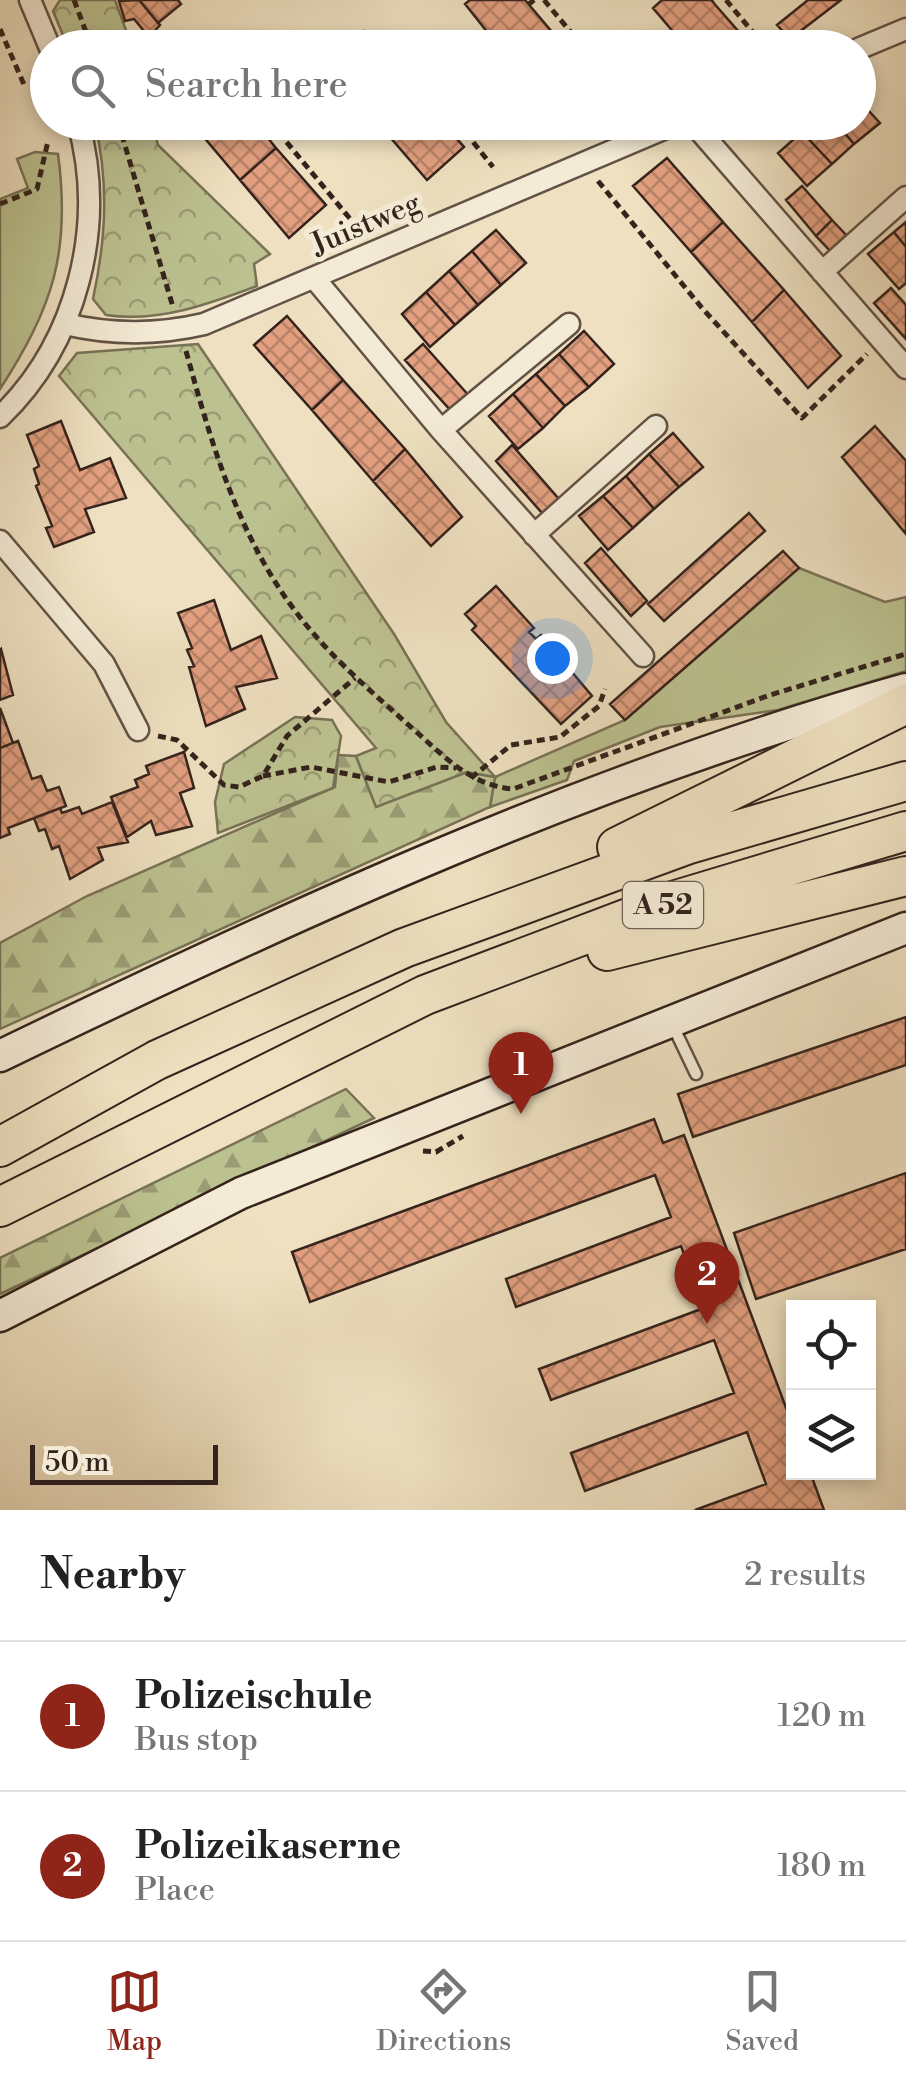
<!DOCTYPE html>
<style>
:root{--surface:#fff;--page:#f2f2f2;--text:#222;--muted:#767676;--line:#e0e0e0;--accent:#8f2418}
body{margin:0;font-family:"Libre Bodoni",serif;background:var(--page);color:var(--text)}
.controls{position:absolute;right:30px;bottom:30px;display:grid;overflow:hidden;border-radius:0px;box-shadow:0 5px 15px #0003}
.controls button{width:90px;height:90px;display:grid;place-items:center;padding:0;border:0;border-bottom:2px solid var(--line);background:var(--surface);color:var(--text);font:50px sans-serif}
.scale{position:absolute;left:30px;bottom:25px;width:188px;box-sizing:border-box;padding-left:10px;border:5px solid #34231c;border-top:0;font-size:28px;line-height:35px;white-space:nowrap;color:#34231c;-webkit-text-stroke:8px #f4ebd6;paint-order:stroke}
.you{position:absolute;left:552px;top:658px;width:35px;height:35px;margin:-25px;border:8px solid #fff;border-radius:50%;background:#1a73e8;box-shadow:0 0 0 15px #1a73e833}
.badge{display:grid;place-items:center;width:65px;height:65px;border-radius:50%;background:var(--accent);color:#fff;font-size:32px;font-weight:700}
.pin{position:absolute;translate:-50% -82px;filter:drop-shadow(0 2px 5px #0008)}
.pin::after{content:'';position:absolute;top:52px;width:35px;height:30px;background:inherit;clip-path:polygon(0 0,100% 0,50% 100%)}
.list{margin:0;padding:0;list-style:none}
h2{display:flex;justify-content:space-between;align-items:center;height:130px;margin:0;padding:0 40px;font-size:42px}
h2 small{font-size:32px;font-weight:400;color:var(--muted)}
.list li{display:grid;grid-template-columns:65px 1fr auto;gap:30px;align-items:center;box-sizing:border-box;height:150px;padding:0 40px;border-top:2px solid var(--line)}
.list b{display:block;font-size:38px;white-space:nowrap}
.list p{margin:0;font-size:32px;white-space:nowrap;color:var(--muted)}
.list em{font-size:32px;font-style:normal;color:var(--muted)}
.icon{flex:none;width:55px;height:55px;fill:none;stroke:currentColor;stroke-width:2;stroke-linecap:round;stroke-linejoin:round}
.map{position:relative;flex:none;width:906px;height:1510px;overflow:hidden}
.search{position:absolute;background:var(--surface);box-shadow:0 5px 15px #0003;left:30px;right:30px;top:30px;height:110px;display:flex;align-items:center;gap:25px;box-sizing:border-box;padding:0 35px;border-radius:55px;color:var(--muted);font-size:38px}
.sheet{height:430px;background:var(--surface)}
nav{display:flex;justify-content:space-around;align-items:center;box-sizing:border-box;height:140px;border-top:2px solid var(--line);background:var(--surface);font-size:28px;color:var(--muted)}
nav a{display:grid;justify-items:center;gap:5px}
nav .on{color:var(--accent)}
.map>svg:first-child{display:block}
.grass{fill:#bcc190;stroke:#787256;stroke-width:2.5}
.forest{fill:url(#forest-firs);stroke:#787256;stroke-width:2.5}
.park{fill:url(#park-crowns);stroke:#787256;stroke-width:2.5}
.building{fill:url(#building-cross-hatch);stroke:#34231c;stroke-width:2.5}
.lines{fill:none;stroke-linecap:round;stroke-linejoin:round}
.lane-casing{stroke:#625245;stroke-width:15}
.street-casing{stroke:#625245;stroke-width:25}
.secondary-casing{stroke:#34231c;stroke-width:35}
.highway-casing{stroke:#34231c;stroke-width:42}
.path{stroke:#34231c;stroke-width:5;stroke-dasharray:8 5;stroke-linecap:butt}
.lane{stroke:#f4ebd6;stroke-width:10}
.street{stroke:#f4ebd6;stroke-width:20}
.secondary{stroke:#f4ebd6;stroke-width:30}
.highway{stroke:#eee0c0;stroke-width:38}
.labels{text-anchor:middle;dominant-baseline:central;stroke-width:10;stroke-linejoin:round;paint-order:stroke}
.shield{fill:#f4ebd6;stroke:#6e5f54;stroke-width:2.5}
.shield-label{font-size:28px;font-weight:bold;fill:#34231c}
.street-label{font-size:30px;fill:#34231c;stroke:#f4ebd6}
</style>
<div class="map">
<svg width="906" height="1510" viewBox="0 0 906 1510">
<defs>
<pattern id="forest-firs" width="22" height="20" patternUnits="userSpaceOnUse" patternTransform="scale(2.5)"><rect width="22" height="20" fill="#bcc190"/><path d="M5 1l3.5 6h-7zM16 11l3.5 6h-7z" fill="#9a9c75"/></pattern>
<pattern id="park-crowns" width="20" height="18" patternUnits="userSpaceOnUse" patternTransform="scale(2.5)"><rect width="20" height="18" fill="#bcc190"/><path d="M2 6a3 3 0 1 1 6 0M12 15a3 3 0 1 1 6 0" fill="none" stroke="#9a9c75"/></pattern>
<pattern id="building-cross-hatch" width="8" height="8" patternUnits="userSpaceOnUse" patternTransform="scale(2.5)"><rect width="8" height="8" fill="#e2a080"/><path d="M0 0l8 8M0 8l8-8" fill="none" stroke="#b88268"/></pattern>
</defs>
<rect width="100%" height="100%" fill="#eee0c0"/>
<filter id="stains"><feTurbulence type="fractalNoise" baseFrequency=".002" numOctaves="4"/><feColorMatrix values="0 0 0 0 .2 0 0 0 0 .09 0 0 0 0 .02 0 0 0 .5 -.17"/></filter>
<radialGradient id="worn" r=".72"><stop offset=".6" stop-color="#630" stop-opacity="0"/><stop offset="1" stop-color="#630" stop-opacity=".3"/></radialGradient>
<!-- grass -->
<path class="grass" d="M35,152L58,154C71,252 53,307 0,389V199L28,188L17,159Z
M799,568L885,602L906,597V671L778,710L660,727L574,761L567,780L490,807L495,777L625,720Z"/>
<!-- forest -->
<path class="forest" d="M338,755L356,756L376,807L467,772L495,777L490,807L0,1029V943L87,896L335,787Z
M346,1089L374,1118L0,1294V1258Z"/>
<!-- park -->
<path class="park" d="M60,0H115L132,47H68L53,11Z
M95,123H152L158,145L270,254L254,264L257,286C209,304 158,323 106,315L93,299C106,238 109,184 95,123Z
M198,344L394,634L446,722L495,777L467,772L376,807L356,756L376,748L59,376L77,353Z
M295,717L332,720L341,736L333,788L218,833L215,802L224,764Z"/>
<!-- building -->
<path class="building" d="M139,0H178L181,4L158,23Z
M139,0L160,25L149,37L134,19L125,21L119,1Z
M470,0H525L552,32L535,48H500L465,4Z
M662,0H711L739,32L723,48H687L653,8Z
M808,0H841L790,39L777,25Z
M364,31L378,48H344Z
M552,32L565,48H535Z
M858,99L880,123L854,144L835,122H858Z
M191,122H255L276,148L240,180Z
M377,122H442L464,147L427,180Z
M813,122H835L854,144L832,164L802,132Z
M802,132L832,164L807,186L778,153Z
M276,148L326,205L289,238L240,180Z
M667,158L723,222L691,252L633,186Z
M802,186L832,220L816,236L786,200Z
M832,220L848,237L832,253L816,236Z
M723,222L784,290L752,322L691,252Z
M906,222V247L894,232Z
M496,230L526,263L501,285L472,251Z
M894,232L906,247V283L899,289L868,254Z
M472,251L501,285L478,305L449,271Z
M449,271L478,305L455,325L426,292Z
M891,288L906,305V339L874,303Z
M784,290L841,356L808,388L752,322Z
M426,292L455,325L430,347L402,314Z
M287,316L343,380L312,410L254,345Z
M584,331L614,364L589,387L559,354Z
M423,344L471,398L453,413L405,360Z
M559,354L589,387L565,406L536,374Z
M536,374L565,406L543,428L513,394Z
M343,380L405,449L373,481L312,410Z
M513,394L543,428L518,449L489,416Z
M61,421L80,470L110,458L126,498L85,509L94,532L54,547L46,528L52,526L36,486L39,484L34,469L39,466L27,435Z
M875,426L906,461V534L842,457Z
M673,433L703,467L679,487L649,454Z
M512,445L559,499L542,513L496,461Z
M405,449L462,517L431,546L373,481Z
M649,454L679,487L654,509L626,476Z
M626,476L654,509L633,528L603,496Z
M603,496L633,528L608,550L579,516Z
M749,513L765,531L664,621L648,604Z
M601,548L647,601L631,616L585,563Z
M783,551L799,568L625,720L610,704Z
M496,586L534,628L529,632L536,639L541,635L550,644L545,648L551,657L556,653L592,696L561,724L472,630L476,626L465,614Z
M214,600L231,650L261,636L277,678L236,687L245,709L206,726L189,667L194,666L187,650L192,648L178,613Z
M1,649L13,695L0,700V650Z
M0,708L13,743L0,748Z
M18,741L32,779L41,776L47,791L59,787L66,806L8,828L10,834L0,838V748Z
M184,752L194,788L180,793L192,826L156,835L151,821L127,837L111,797L138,787L135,780L149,774L146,766Z
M112,802L128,842L98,848L103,860L70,879L59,846L52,849L45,829L39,831L34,818L60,808L62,813L79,807L82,814Z
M906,1017V1065L693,1137L678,1094Z
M654,1119L663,1143L684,1135L794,1429V1472H810L824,1510H695L766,1484L747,1432L585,1491L571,1453L734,1393L714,1340L551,1400L539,1369L704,1308L681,1246L516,1307L506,1279L671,1217L655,1175L310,1302L292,1252Z
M906,1173V1249L756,1299L734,1233Z"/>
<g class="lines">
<!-- lane casing -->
<g class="lane-casing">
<path id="lane" d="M673,1026L696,1074"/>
</g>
<!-- street casing -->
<g class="street-casing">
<path id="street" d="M30,0L50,48
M858,49L906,29
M692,122L906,368
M822,272L906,197
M315,279L441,430L643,656
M65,324C112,335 157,335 204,324L680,122
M0,417C77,343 107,226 78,122
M441,430L569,324
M534,535L656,426
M0,541L104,664L138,730"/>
</g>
<!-- secondary casing -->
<g class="secondary-casing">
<path id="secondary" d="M0,1056C293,914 592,777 906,689
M0,1316L241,1193L906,928"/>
</g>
<!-- highway casing -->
<g class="highway-casing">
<path id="highway" d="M617,847L906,704
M607,951L906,876
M0,1147L157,1060L404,948L689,844L906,781
M0,1207L425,995L676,900L906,831"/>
</g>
<!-- path -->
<path class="path" d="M74,0L92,48
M544,0L584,48
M726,0L766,48
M712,1L713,0
M529,4L534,0
M0,29L25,87
M118,122L173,307
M270,122L356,226
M457,122L493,167
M598,181L702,308L802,418L867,354
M0,204L37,189L48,141
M186,351C212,446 240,543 303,621C335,661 374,694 412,728C443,755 469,785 513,789L770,695L906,654
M158,736L177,740L224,785L239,787L263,776L287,736L355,678
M263,776L311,767L389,782L437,767L456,768
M471,778L511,745L560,737L599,706L605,689
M423,1151L436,1152L463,1136"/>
<!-- lane -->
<use href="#lane" class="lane"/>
<!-- street -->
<use href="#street" class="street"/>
<!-- secondary -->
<use href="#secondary" class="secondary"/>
<!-- highway -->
<use href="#highway" class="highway"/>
</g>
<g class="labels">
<!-- shield labels -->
<rect class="shield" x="623" y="882" width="80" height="46" rx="8"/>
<g class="shield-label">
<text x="663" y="905">A 52</text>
</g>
<!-- street labels -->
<g class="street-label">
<text transform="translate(366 224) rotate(-23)">Juistweg</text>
</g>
</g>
<rect width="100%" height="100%" filter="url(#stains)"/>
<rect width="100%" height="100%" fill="url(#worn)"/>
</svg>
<div class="controls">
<button><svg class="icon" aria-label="locate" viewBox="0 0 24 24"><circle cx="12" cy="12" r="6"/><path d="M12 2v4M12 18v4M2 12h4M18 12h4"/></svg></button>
<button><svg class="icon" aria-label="layers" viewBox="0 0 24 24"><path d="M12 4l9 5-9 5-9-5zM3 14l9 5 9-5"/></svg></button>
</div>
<div class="scale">50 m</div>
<div class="you"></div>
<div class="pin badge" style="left:521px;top:1114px">1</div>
<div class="pin badge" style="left:707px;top:1324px">2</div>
<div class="search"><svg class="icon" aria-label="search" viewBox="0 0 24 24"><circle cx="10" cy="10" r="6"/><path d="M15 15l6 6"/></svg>Search here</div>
</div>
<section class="sheet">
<h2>Nearby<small>2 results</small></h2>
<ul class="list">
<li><span class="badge">1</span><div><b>Polizeischule</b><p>Bus stop</p></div><em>120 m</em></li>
<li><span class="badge">2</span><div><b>Polizeikaserne</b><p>Place</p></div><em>180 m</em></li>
</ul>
</section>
<nav>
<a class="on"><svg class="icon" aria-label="map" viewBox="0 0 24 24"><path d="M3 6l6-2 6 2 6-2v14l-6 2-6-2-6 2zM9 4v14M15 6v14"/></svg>Map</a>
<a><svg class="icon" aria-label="directions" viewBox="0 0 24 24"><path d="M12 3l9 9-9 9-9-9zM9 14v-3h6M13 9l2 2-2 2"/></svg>Directions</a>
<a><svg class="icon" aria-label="saved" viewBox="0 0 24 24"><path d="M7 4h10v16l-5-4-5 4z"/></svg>Saved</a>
</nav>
